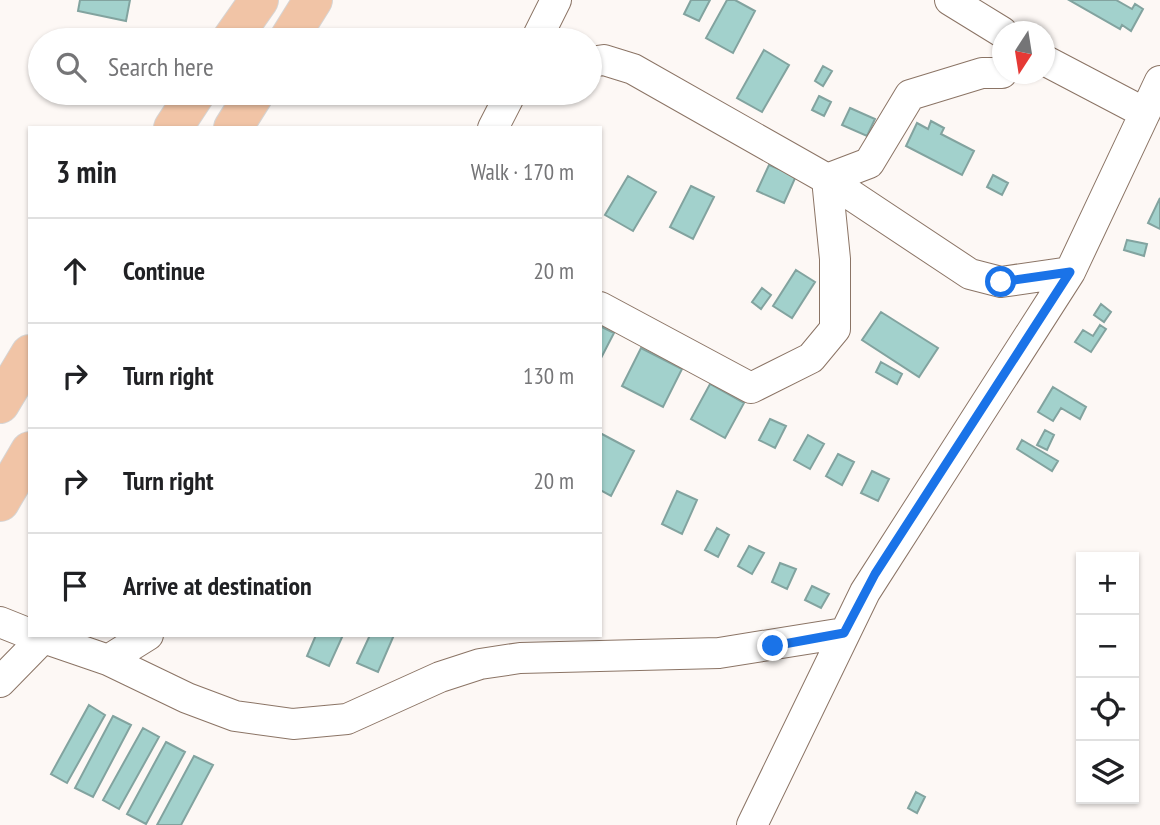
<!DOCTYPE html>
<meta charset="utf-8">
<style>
:root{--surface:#fff;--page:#f2f2f2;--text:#202124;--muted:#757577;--line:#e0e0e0}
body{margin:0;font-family:"PT Sans Narrow",sans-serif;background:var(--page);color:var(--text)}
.controls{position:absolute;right:21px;bottom:21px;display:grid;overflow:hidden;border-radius:0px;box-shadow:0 2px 5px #0004}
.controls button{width:63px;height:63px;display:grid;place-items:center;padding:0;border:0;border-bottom:2px solid var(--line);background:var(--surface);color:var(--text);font:35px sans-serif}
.compass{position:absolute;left:992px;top:21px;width:63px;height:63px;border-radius:50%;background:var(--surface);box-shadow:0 2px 5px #0004;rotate:192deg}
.stop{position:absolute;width:21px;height:21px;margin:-16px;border:5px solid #1a73e8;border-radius:50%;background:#fff}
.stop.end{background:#1a73e8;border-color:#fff;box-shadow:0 2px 7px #0008}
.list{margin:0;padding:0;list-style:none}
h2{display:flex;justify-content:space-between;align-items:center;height:91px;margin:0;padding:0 28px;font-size:30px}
h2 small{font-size:23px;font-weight:400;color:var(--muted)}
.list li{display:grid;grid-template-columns:46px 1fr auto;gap:21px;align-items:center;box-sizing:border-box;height:105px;padding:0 28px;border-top:2px solid var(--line)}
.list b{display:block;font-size:26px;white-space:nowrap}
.list em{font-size:23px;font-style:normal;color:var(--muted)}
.icon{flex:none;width:38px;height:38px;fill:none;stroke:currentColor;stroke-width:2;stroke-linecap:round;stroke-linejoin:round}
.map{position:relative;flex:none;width:1160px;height:825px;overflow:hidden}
.search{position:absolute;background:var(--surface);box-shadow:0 2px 5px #0004;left:28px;top:28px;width:574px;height:77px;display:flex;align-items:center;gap:18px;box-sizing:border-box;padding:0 24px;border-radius:38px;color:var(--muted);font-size:26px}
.panel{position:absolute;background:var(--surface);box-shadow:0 2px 5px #0004;left:28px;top:126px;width:574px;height:511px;border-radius:0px}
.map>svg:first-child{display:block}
.building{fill:#a2d1cc;stroke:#82a39f;stroke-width:2}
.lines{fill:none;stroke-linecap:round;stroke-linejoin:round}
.minor-casing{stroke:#8b7465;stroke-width:32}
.highway-casing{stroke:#d6d4d3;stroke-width:40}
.minor{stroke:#fff;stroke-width:30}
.highway{stroke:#f1c4a6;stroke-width:38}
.route{stroke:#1a73e8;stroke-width:9}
</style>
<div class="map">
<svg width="1160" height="825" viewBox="0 0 1160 825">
<rect width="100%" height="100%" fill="#fdf8f5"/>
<!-- building -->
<path class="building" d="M80,0H130L126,21L78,11Z
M691,0H710L699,21L684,14Z
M727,0H735L755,11L733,53L706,38Z
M1069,0H1116L1132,9L1135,4L1143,9L1131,31L1122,25L1120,29Z
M764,50L789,65L762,112L737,98Z
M823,66L832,71L823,86L815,81Z
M819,96L831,102L824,116L812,110Z
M850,108L875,119L867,136L842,125Z
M931,121L944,128L941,134L974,151L962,175L906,146L917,123L928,129Z
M769,165L796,176L784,203L757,191Z
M993,175L1008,183L1002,195L987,187Z
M628,176L656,192L633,231L605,215Z
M691,186L714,197L693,239L670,227Z
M1160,198V229L1148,223Z
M1127,240L1147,244L1144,256L1124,250Z
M796,270L815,282L792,318L773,306Z
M762,288L771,295L761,309L752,302Z
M1101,304L1111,312L1104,322L1094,315Z
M881,312L938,348L919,377L862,340Z
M1100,325L1106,329L1091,352L1075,342L1083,330L1093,336Z
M600,326L614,333L600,360Z
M641,348L682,369L663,407L622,386Z
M881,362L902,374L897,384L876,372Z
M710,384L744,403L725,438L691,419Z
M1053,387L1086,407L1080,419L1061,408L1053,421L1038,412Z
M770,419L786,426L775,448L759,440Z
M1045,430L1054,435L1047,450L1037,445Z
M600,433L634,451L611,496L600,490Z
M808,435L824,444L810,469L794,460Z
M1022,440L1058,461L1052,471L1017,449Z
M838,454L854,462L842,485L826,476Z
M872,471L889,479L878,501L861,493Z
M677,491L697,500L682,534L662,524Z
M717,528L729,535L718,557L705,550Z
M749,546L764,553L752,574L738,566Z
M780,563L796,569L787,589L772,582Z
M812,586L829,594L821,608L805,600Z
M316,635H343L329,666L307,656Z
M370,635H394L378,672L357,663Z
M89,705L105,715L67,783L51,774Z
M113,716L131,725L93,797L75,788Z
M143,728L159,737L119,809L103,800Z
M166,742L185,752L146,824L127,814Z
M194,756L213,765L181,825H157Z
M916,792L925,797L917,813L908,808Z"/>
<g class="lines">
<!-- minor casing -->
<g class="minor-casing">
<path id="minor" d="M950,0L1002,32
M536,40L556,0
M1044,60L1145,113
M590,62L604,60L633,69L827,179L970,274L1001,282L1070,272
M493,128L511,93
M827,179L869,163L910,95L982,73H1002
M600,307L751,388L811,358L835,329V259L827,179
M0,622L30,634
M35,635L108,660L187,698L235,716L293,724L347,719L440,677L480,664L520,658L719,653L844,633
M108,660L148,635
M0,682L43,638
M752,825L865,592L1070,272L1160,81"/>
</g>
<!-- highway casing -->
<g class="highway-casing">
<path id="highway" d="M231,40L259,0
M288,40L313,0
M173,128L196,93
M233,128L255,93
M0,404L30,354
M0,502L30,451"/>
</g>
<!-- minor -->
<use href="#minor" class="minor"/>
<!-- highway -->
<use href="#highway" class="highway"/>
</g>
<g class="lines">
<!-- route -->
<path class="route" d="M773,646L844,633L875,574L1070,272L1001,282"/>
</g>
</svg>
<div class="controls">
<button>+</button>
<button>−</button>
<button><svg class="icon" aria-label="locate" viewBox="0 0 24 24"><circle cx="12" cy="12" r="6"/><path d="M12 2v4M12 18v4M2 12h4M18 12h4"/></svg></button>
<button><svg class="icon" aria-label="layers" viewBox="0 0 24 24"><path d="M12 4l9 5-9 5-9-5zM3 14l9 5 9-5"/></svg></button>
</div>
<svg class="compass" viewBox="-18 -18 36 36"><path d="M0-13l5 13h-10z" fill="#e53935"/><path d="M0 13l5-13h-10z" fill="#757577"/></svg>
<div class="stop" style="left:1001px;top:282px"></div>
<div class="stop end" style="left:773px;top:646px"></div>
<div class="search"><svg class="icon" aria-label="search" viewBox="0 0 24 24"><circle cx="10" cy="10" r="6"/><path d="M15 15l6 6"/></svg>Search here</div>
<section class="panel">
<h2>3 min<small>Walk · 170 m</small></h2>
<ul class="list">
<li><svg class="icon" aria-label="ahead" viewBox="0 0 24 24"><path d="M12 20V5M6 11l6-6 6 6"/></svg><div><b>Continue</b></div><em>20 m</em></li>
<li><svg class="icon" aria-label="right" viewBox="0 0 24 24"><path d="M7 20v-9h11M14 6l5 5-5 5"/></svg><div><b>Turn right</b></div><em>130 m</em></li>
<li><svg class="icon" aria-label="right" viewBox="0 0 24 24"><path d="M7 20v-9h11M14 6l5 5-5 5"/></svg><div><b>Turn right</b></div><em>20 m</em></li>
<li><svg class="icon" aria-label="arrive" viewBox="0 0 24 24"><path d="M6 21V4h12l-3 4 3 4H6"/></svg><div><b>Arrive at destination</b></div></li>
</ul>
</section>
</div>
